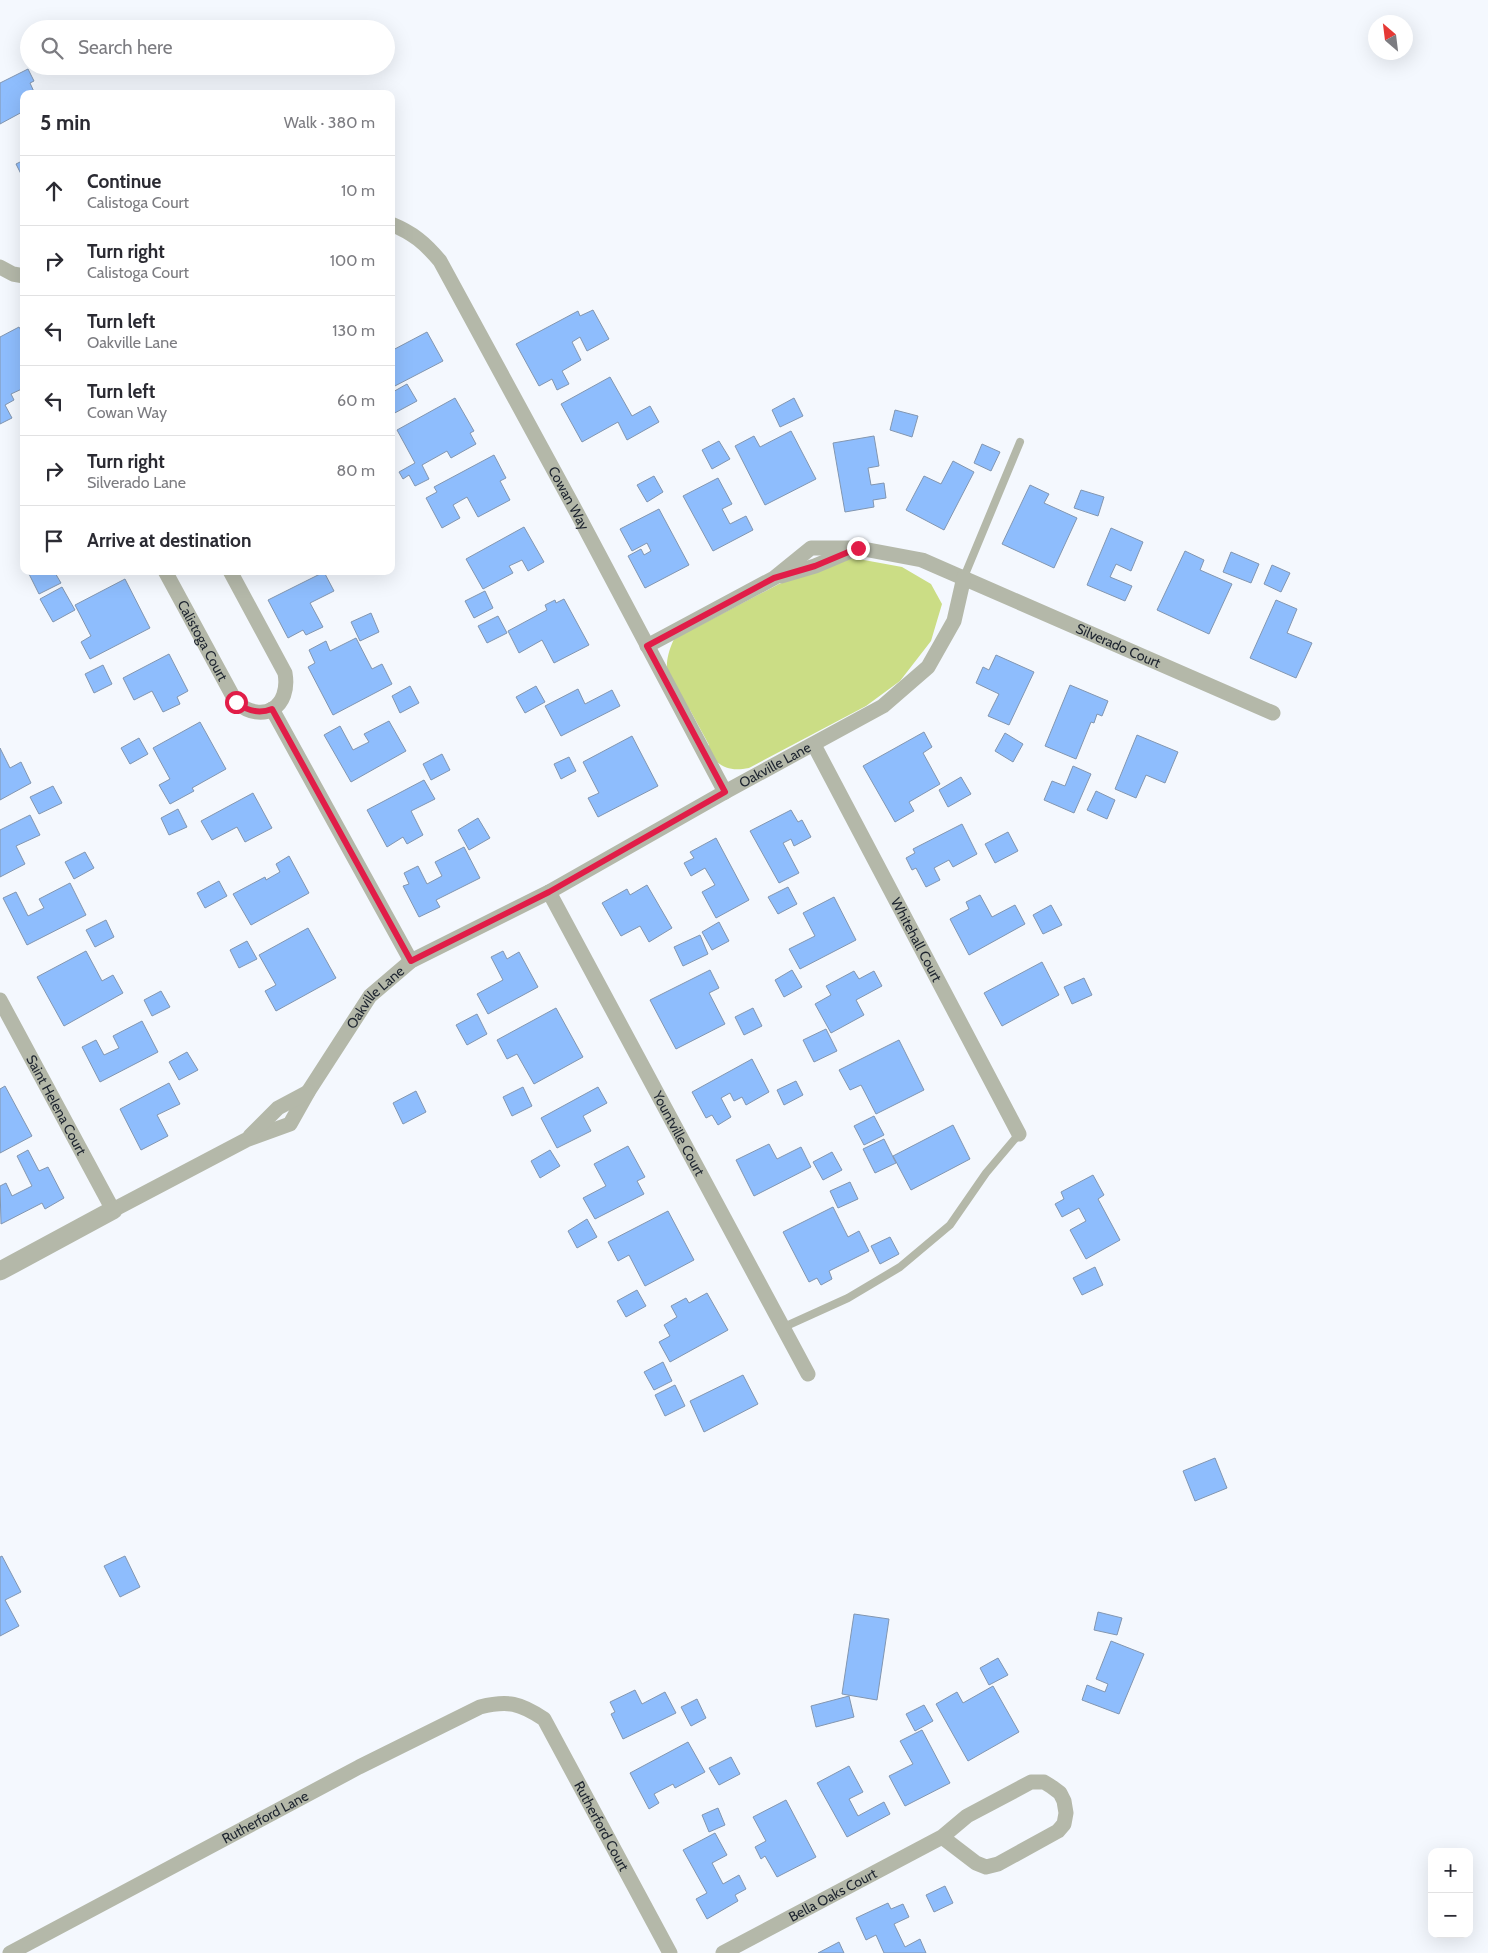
<!DOCTYPE html>
<meta charset="utf-8">
<style>
:root{--surface:#fff;--page:#f7f7f7;--text:#2b2b33;--muted:#7c7c81;--line:#e1e1e2}
body{margin:0;font-family:Cabin,sans-serif;background:var(--page);color:var(--text)}
.controls{position:absolute;right:15px;bottom:15px;display:grid;overflow:hidden;border-radius:10px;box-shadow:0 5px 20px #0002}
.controls button{width:45px;height:45px;display:grid;place-items:center;padding:0;border:0;border-bottom:1px solid var(--line);background:var(--surface);color:var(--text);font:25px sans-serif}
.compass{position:absolute;left:1368px;top:15px;width:45px;height:45px;border-radius:50%;background:var(--surface);box-shadow:0 5px 20px #0002;rotate:332deg}
.stop{position:absolute;width:15px;height:15px;margin:-11px;border:4px solid #e11d48;border-radius:50%;background:#fff}
.stop.end{background:#e11d48;border-color:#fff;box-shadow:0 1px 5px #0008}
.list{margin:0;padding:0;list-style:none}
h2{display:flex;justify-content:space-between;align-items:center;height:65px;margin:0;padding:0 20px;font-size:21px}
h2 small{font-size:16px;font-weight:400;color:var(--muted)}
.list li{display:grid;grid-template-columns:32px 1fr auto;gap:15px;align-items:center;box-sizing:border-box;height:70px;padding:0 20px;border-top:1px solid var(--line)}
.list b{display:block;font-size:19px;white-space:nowrap}
.list p{margin:0;font-size:16px;white-space:nowrap;color:var(--muted)}
.list em{font-size:16px;font-style:normal;color:var(--muted)}
.icon{flex:none;width:28px;height:28px;fill:none;stroke:currentColor;stroke-width:2;stroke-linecap:round;stroke-linejoin:round}
.map{position:relative;flex:none;width:1488px;height:1953px;overflow:hidden}
.search{position:absolute;background:var(--surface);box-shadow:0 5px 20px #0002;left:20px;top:20px;width:375px;height:55px;display:flex;align-items:center;gap:12px;box-sizing:border-box;padding:0 18px;border-radius:28px;color:var(--muted);font-size:19px}
.panel{position:absolute;background:var(--surface);box-shadow:0 5px 20px #0002;left:20px;top:90px;width:375px;height:485px;border-radius:10px}
.map>svg:first-child{display:block}
.green{fill:#cbdd85}
.building{fill:#8ebdfd;stroke:#8296b0}
.lines{fill:none;stroke-linecap:round;stroke-linejoin:round}
.service{stroke:#b4b8a9;stroke-width:8}
.minor{stroke:#b4b8a9;stroke-width:15}
.tertiary{stroke:#b4b8a9;stroke-width:19}
.route{stroke:#e11d48;stroke-width:6}
.labels{text-anchor:middle;dominant-baseline:central;stroke-width:4;stroke-linejoin:round;paint-order:stroke}
.street-label{font-size:14px;fill:#1d242f;stroke:#f4f8fe}
</style>
<div class="map">
<svg width="1488" height="1953" viewBox="0 0 1488 1953">
<rect width="100%" height="100%" fill="#f4f8fe"/>
<!-- green -->
<path class="green" d="M853,558L902,567L931,584L942,604L931,641L900,681L866,706L749,768C729,772 720,767 707,752L709,745L690,710L682,708C669,679 660,670 674,639L779,584Z"/>
<!-- building -->
<path class="building" d="M28,69L34,81L30,83L35,94H24V111L0,124V83Z
M24,160V180L16,164Z
M593,310L609,339L587,351L580,337L572,342L581,360L562,371L569,384L557,390L552,379L539,386L516,344L578,311L580,316Z
M19,327L24,336V388L11,394L14,400L5,405L12,418L0,424V337Z
M427,332L443,361L391,388V351Z
M610,377L632,416L650,406L659,422L627,440L618,422L582,442L561,404Z
M407,384L417,401L391,415V393Z
M455,398L474,431L470,433L476,444L451,458L447,451L422,465L429,479L415,486L409,475L403,479L399,472L415,463L397,430Z
M794,398L803,416L780,427L772,410Z
M895,410L918,416L912,437L890,430Z
M791,431L816,479L765,505L735,446L754,436L760,447Z
M874,436L879,466L868,468L871,485L884,483L886,498L873,500L874,507L845,512L833,443Z
M719,441L730,459L712,469L702,450Z
M982,444L1000,452L991,471L974,463Z
M494,455L506,478L500,481L510,500L478,517L467,497L453,505L460,518L442,528L426,498L437,492L434,487Z
M953,461L974,472L944,530L906,510L924,476L941,484Z
M654,476L663,492L647,502L637,485Z
M718,478L732,504L722,509L730,524L746,516L753,530L713,551L683,496Z
M1030,485L1049,494L1044,503L1077,518L1054,568L1002,544Z
M1081,490L1104,497L1098,516L1074,508Z
M659,509L689,565L645,588L628,556L641,549L644,555L651,551L647,543L632,551L620,529Z
M524,527L544,562L528,571L522,560L509,566L513,573L483,589L466,559Z
M1111,528L1143,542L1131,571L1116,564L1110,577L1132,586L1125,601L1087,585Z
M1185,551L1204,560L1200,570L1232,584L1209,634L1157,610Z
M1231,552L1259,564L1251,583L1223,572Z
M1272,565L1290,573L1281,592L1264,584Z
M54,571L61,583L39,594L28,572Z
M324,572L334,591L310,603L323,627L306,635L303,630L288,638L268,600Z
M125,579L150,628L90,659L81,642L91,636L75,605Z
M62,587L75,610L53,622L40,599Z
M485,591L493,608L474,618L465,601Z
M564,599L589,645L554,663L542,640L519,653L508,631L547,610L545,605L555,600L556,603Z
M1276,600L1297,609L1287,633L1312,643L1296,678L1250,658Z
M371,613L379,632L360,641L351,622Z
M498,616L507,633L487,643L478,626Z
M356,638L372,669L382,664L392,684L333,715L308,667L315,663L309,650L326,641L330,651Z
M169,654L188,691L177,697L180,704L163,712L152,691L134,700L123,678Z
M996,655L1034,672L1009,725L988,716L999,694L976,683L983,667L989,670Z
M103,665L112,684L94,693L85,674Z
M1070,685L1108,701L1102,716L1097,714L1094,723L1091,722L1076,759L1045,746Z
M410,686L419,703L400,713L392,696Z
M536,686L545,702L525,713L516,697Z
M578,689L585,704L612,690L620,706L561,736L545,706Z
M389,721L406,751L351,782L324,735L340,726L353,750L369,742L364,734Z
M200,722L226,769L192,788L194,791L170,804L159,785L170,779L153,748Z
M924,732L932,747L923,753L940,784L909,802L914,811L895,822L863,766Z
M1005,733L1023,744L1013,762L995,751Z
M1137,735L1178,752L1165,783L1146,775L1136,798L1115,789Z
M632,736L658,786L598,817L588,798L599,793L583,762Z
M139,738L148,754L130,764L121,748Z
M0,748L10,768L21,762L31,783L0,800Z
M442,754L450,770L431,780L423,764Z
M569,757L576,771L561,779L554,764Z
M1073,766L1091,774L1074,813L1044,800L1052,781L1065,786Z
M961,777L971,794L948,807L939,790Z
M424,780L435,799L411,811L423,835L407,844L403,837L387,847L367,810Z
M53,786L62,803L39,814L30,797Z
M1096,791L1115,800L1107,819L1087,810Z
M253,793L272,828L245,842L237,827L212,840L201,821Z
M178,809L187,827L169,835L161,818Z
M791,810L798,822L802,820L811,837L794,846L791,839L783,843L799,873L779,883L750,831Z
M30,815L40,835L16,846L25,864L0,877V830Z
M478,818L490,838L469,850L458,830Z
M962,824L977,854L953,867L949,860L934,868L940,880L926,887L916,868L912,870L906,858L915,853L913,849Z
M1008,832L1018,851L995,863L985,844Z
M716,838L749,900L716,918L702,892L715,885L705,868L691,876L684,863L694,858L690,852Z
M464,847L480,878L436,900L440,907L419,917L403,886L409,884L404,873L418,866L427,884L442,876L435,862Z
M85,852L94,868L74,879L65,862Z
M289,856L309,893L251,925L233,894L265,877L266,880L280,872L276,864Z
M219,881L227,896L205,908L197,893Z
M70,883L86,915L27,945L3,898L16,892L28,916L44,908L39,899Z
M647,885L672,928L649,942L640,926L621,936L602,903L627,889L630,895Z
M788,887L797,904L778,914L768,897Z
M980,895L992,917L1015,905L1025,924L969,955L950,919L969,909L966,902Z
M834,897L856,940L800,969L789,949L815,936L803,913Z
M1051,905L1062,925L1043,934L1033,915Z
M106,920L114,937L95,947L86,930Z
M719,922L729,941L712,950L702,932Z
M308,928L336,978L276,1011L265,991L276,985L259,955Z
M700,935L708,954L683,966L674,947Z
M247,941L257,959L239,968L230,950Z
M86,951L102,981L113,975L123,993L64,1026L37,977Z
M503,951L507,959L519,952L538,987L488,1014L477,994L503,980L491,957Z
M1042,962L1059,995L1002,1026L984,993Z
M710,970L719,988L709,993L725,1024L676,1049L650,1000Z
M792,970L802,987L784,997L775,980Z
M854,971L859,979L874,971L882,986L856,1000L864,1015L831,1033L815,1004L831,995L826,986Z
M1084,978L1092,995L1072,1004L1064,987Z
M161,991L170,1007L152,1016L144,1000Z
M556,1008L583,1057L534,1084L517,1054L507,1059L497,1040Z
M753,1008L762,1026L744,1035L735,1017Z
M477,1014L487,1034L467,1045L456,1025Z
M142,1021L158,1052L100,1082L82,1047L96,1040L104,1055L119,1048L113,1036Z
M826,1029L837,1051L814,1062L803,1040Z
M899,1040L924,1090L876,1114L861,1085L850,1090L839,1070Z
M187,1052L198,1070L179,1080L169,1062Z
M752,1059L769,1092L746,1105L742,1097L734,1101L730,1093L721,1098L731,1117L718,1125L712,1115L706,1118L692,1092Z
M796,1081L803,1095L784,1105L777,1090Z
M169,1083L180,1104L157,1115L168,1136L141,1150L120,1109Z
M5,1086L32,1136L0,1153V1089Z
M523,1087L532,1106L512,1116L503,1097Z
M598,1087L607,1103L583,1116L591,1131L557,1148L541,1118Z
M416,1091L426,1112L403,1124L393,1103Z
M874,1116L884,1135L864,1145L854,1126Z
M953,1125L970,1159L911,1190L893,1156Z
M884,1139L896,1163L875,1173L863,1149Z
M769,1144L777,1159L801,1147L811,1167L754,1196L736,1160Z
M628,1146L645,1177L637,1181L644,1194L595,1219L583,1198L606,1186L594,1164Z
M28,1150L39,1171L48,1167L64,1198L45,1209L42,1203L1,1224L0,1186L6,1183L12,1196L32,1186L17,1156Z
M550,1150L560,1166L540,1178L531,1161Z
M832,1152L842,1170L823,1180L813,1162Z
M1093,1175L1104,1195L1098,1199L1120,1240L1086,1259L1070,1230L1086,1221L1079,1208L1062,1217L1055,1204L1064,1199L1061,1192Z
M850,1182L858,1199L838,1208L830,1191Z
M833,1207L848,1237L859,1231L869,1251L829,1271L832,1279L821,1285L817,1278L809,1282L783,1232Z
M668,1211L694,1260L645,1286L629,1255L618,1261L608,1242Z
M587,1219L597,1237L577,1248L568,1231Z
M890,1237L899,1254L880,1264L871,1246Z
M1095,1267L1103,1285L1082,1295L1073,1278Z
M637,1290L646,1306L626,1317L617,1301Z
M707,1293L728,1330L670,1362L659,1342L670,1336L664,1325L677,1317L671,1306L686,1298L689,1303Z
M663,1362L672,1381L654,1390L644,1372Z
M743,1375L758,1404L704,1432L690,1401Z
M675,1385L685,1406L665,1416L655,1395Z
M1215,1458L1227,1488L1195,1501L1183,1471Z
M2,1556L21,1592L5,1600L19,1626L0,1636V1557Z
M125,1556L140,1587L120,1597L104,1566Z
M1098,1612L1122,1618L1117,1635L1094,1630Z
M854,1614L889,1619L877,1700L842,1694Z
M1111,1641L1144,1654L1119,1714L1082,1700L1087,1685L1105,1692L1108,1684L1096,1679Z
M998,1658L1008,1675L989,1685L980,1668Z
M993,1686L1019,1732L968,1761L936,1704L957,1692L963,1703Z
M635,1690L642,1704L665,1692L676,1713L623,1739L611,1714L615,1712L610,1702Z
M849,1696L854,1717L816,1727L811,1706Z
M697,1699L706,1718L691,1726L681,1707Z
M924,1705L933,1721L915,1731L906,1714Z
M922,1730L950,1783L905,1806L889,1776L913,1764L900,1741Z
M688,1742L705,1772L675,1788L673,1784L654,1794L659,1803L649,1809L630,1773Z
M731,1757L740,1774L719,1785L709,1768Z
M849,1766L863,1792L849,1799L858,1816L884,1802L890,1814L847,1837L817,1783Z
M786,1800L816,1857L777,1877L765,1856L761,1859L755,1847L766,1841L753,1817Z
M718,1808L725,1825L709,1832L702,1815Z
M715,1833L727,1855L712,1863L723,1884L739,1875L746,1889L735,1895L738,1901L707,1919L696,1899L707,1893L683,1850Z
M945,1886L953,1903L934,1912L926,1895Z
M888,1903L891,1909L903,1904L909,1917L894,1924L905,1947L920,1939L926,1953H884L876,1935L866,1940L856,1918Z
M839,1942L844,1953H818Z"/>
<g class="lines">
<!-- service -->
<path class="service" d="M964,577L1020,442
M784,1327L848,1298L900,1267L950,1225L986,1173L1019,1134"/>
<!-- minor -->
<g class="minor">
<path id="s1" d="M391,224C413,233 425,243 440,261L577,513L725,792"/>
<path d="M0,267L13,274L24,276"/>
<path id="s2" d="M165,571L236,702C263,725 291,707 285,673L230,571"/>
<path d="M781,576L815,566L853,550"/>
<path id="s3" d="M647,646L774,578L811,548H858L922,560L1273,713"/>
<path d="M272,709L411,961"/>
<path id="s4" d="M814,745L1019,1134"/>
<path id="s5" d="M549,892L808,1374"/>
<path id="s6" d="M0,1000L113,1210L246,1140L290,1124L308,1092L370,996L411,961L549,892L725,792L883,706L928,667L954,621L964,577"/>
<path d="M250,1136L278,1108L308,1092"/>
<path id="s7" d="M10,1953L359,1767L480,1707C508,1700 520,1703 544,1719L670,1953"/>
<path id="s8" d="M723,1953L942,1837L967,1816L1031,1782H1044L1052,1787L1060,1793L1064,1801L1066,1813L1064,1824L1058,1831L998,1864L986,1867L976,1863L942,1837"/>
</g>
<!-- tertiary -->
<path class="tertiary" d="M0,1271L113,1210"/>
</g>
<g class="lines">
<!-- route -->
<path class="route" d="M236,702C247,711 259,714 272,709L411,961L549,892L725,792L647,646L774,578L815,566L858,548"/>
</g>
<g class="labels">
<!-- street labels -->
<g class="street-label">
<text stroke="none"><textPath href="#s1" startOffset="332">Cowan Way</textPath></text>
<text stroke="none"><textPath href="#s2" startOffset="79">Calistoga Court</textPath></text>
<text stroke="none"><textPath href="#s3" startOffset="518">Silverado Court</textPath></text>
<text stroke="none"><textPath href="#s6" startOffset="1054">Oakville Lane</textPath></text>
<text stroke="none"><textPath href="#s4" startOffset="220">Whitehall Court</textPath></text>
<text stroke="none"><textPath href="#s6" startOffset="589">Oakville Lane</textPath></text>
<text stroke="none"><textPath href="#s6" startOffset="119">Saint Helena Court</textPath></text>
<text stroke="none"><textPath href="#s5" startOffset="274">Yountville Court</textPath></text>
<text stroke="none"><textPath href="#s7" startOffset="289">Rutherford Lane</textPath></text>
<text stroke="none"><textPath href="#s7" startOffset="720">Rutherford Court</textPath></text>
<text stroke="none"><textPath href="#s8" startOffset="124">Bella Oaks Court</textPath></text>
</g>
</g>
</svg>
<div class="controls">
<button>+</button>
<button>−</button>
</div>
<svg class="compass" viewBox="-18 -18 36 36"><path d="M0-13l5 13h-10z" fill="#e53935"/><path d="M0 13l5-13h-10z" fill="#7c7c81"/></svg>
<div class="stop" style="left:236px;top:702px"></div>
<div class="stop end" style="left:858px;top:548px"></div>
<div class="search"><svg class="icon" aria-label="search" viewBox="0 0 24 24"><circle cx="10" cy="10" r="6"/><path d="M15 15l6 6"/></svg>Search here</div>
<section class="panel">
<h2>5 min<small>Walk · 380 m</small></h2>
<ul class="list">
<li><svg class="icon" aria-label="ahead" viewBox="0 0 24 24"><path d="M12 20V5M6 11l6-6 6 6"/></svg><div><b>Continue</b><p>Calistoga Court</p></div><em>10 m</em></li>
<li><svg class="icon" aria-label="right" viewBox="0 0 24 24"><path d="M7 20v-9h11M14 6l5 5-5 5"/></svg><div><b>Turn right</b><p>Calistoga Court</p></div><em>100 m</em></li>
<li><svg class="icon" aria-label="left" viewBox="0 0 24 24"><path d="M17 20v-9H6M10 6l-5 5 5 5"/></svg><div><b>Turn left</b><p>Oakville Lane</p></div><em>130 m</em></li>
<li><svg class="icon" aria-label="left" viewBox="0 0 24 24"><path d="M17 20v-9H6M10 6l-5 5 5 5"/></svg><div><b>Turn left</b><p>Cowan Way</p></div><em>60 m</em></li>
<li><svg class="icon" aria-label="right" viewBox="0 0 24 24"><path d="M7 20v-9h11M14 6l5 5-5 5"/></svg><div><b>Turn right</b><p>Silverado Lane</p></div><em>80 m</em></li>
<li><svg class="icon" aria-label="arrive" viewBox="0 0 24 24"><path d="M6 21V4h12l-3 4 3 4H6"/></svg><div><b>Arrive at destination</b></div></li>
</ul>
</section>
</div>
